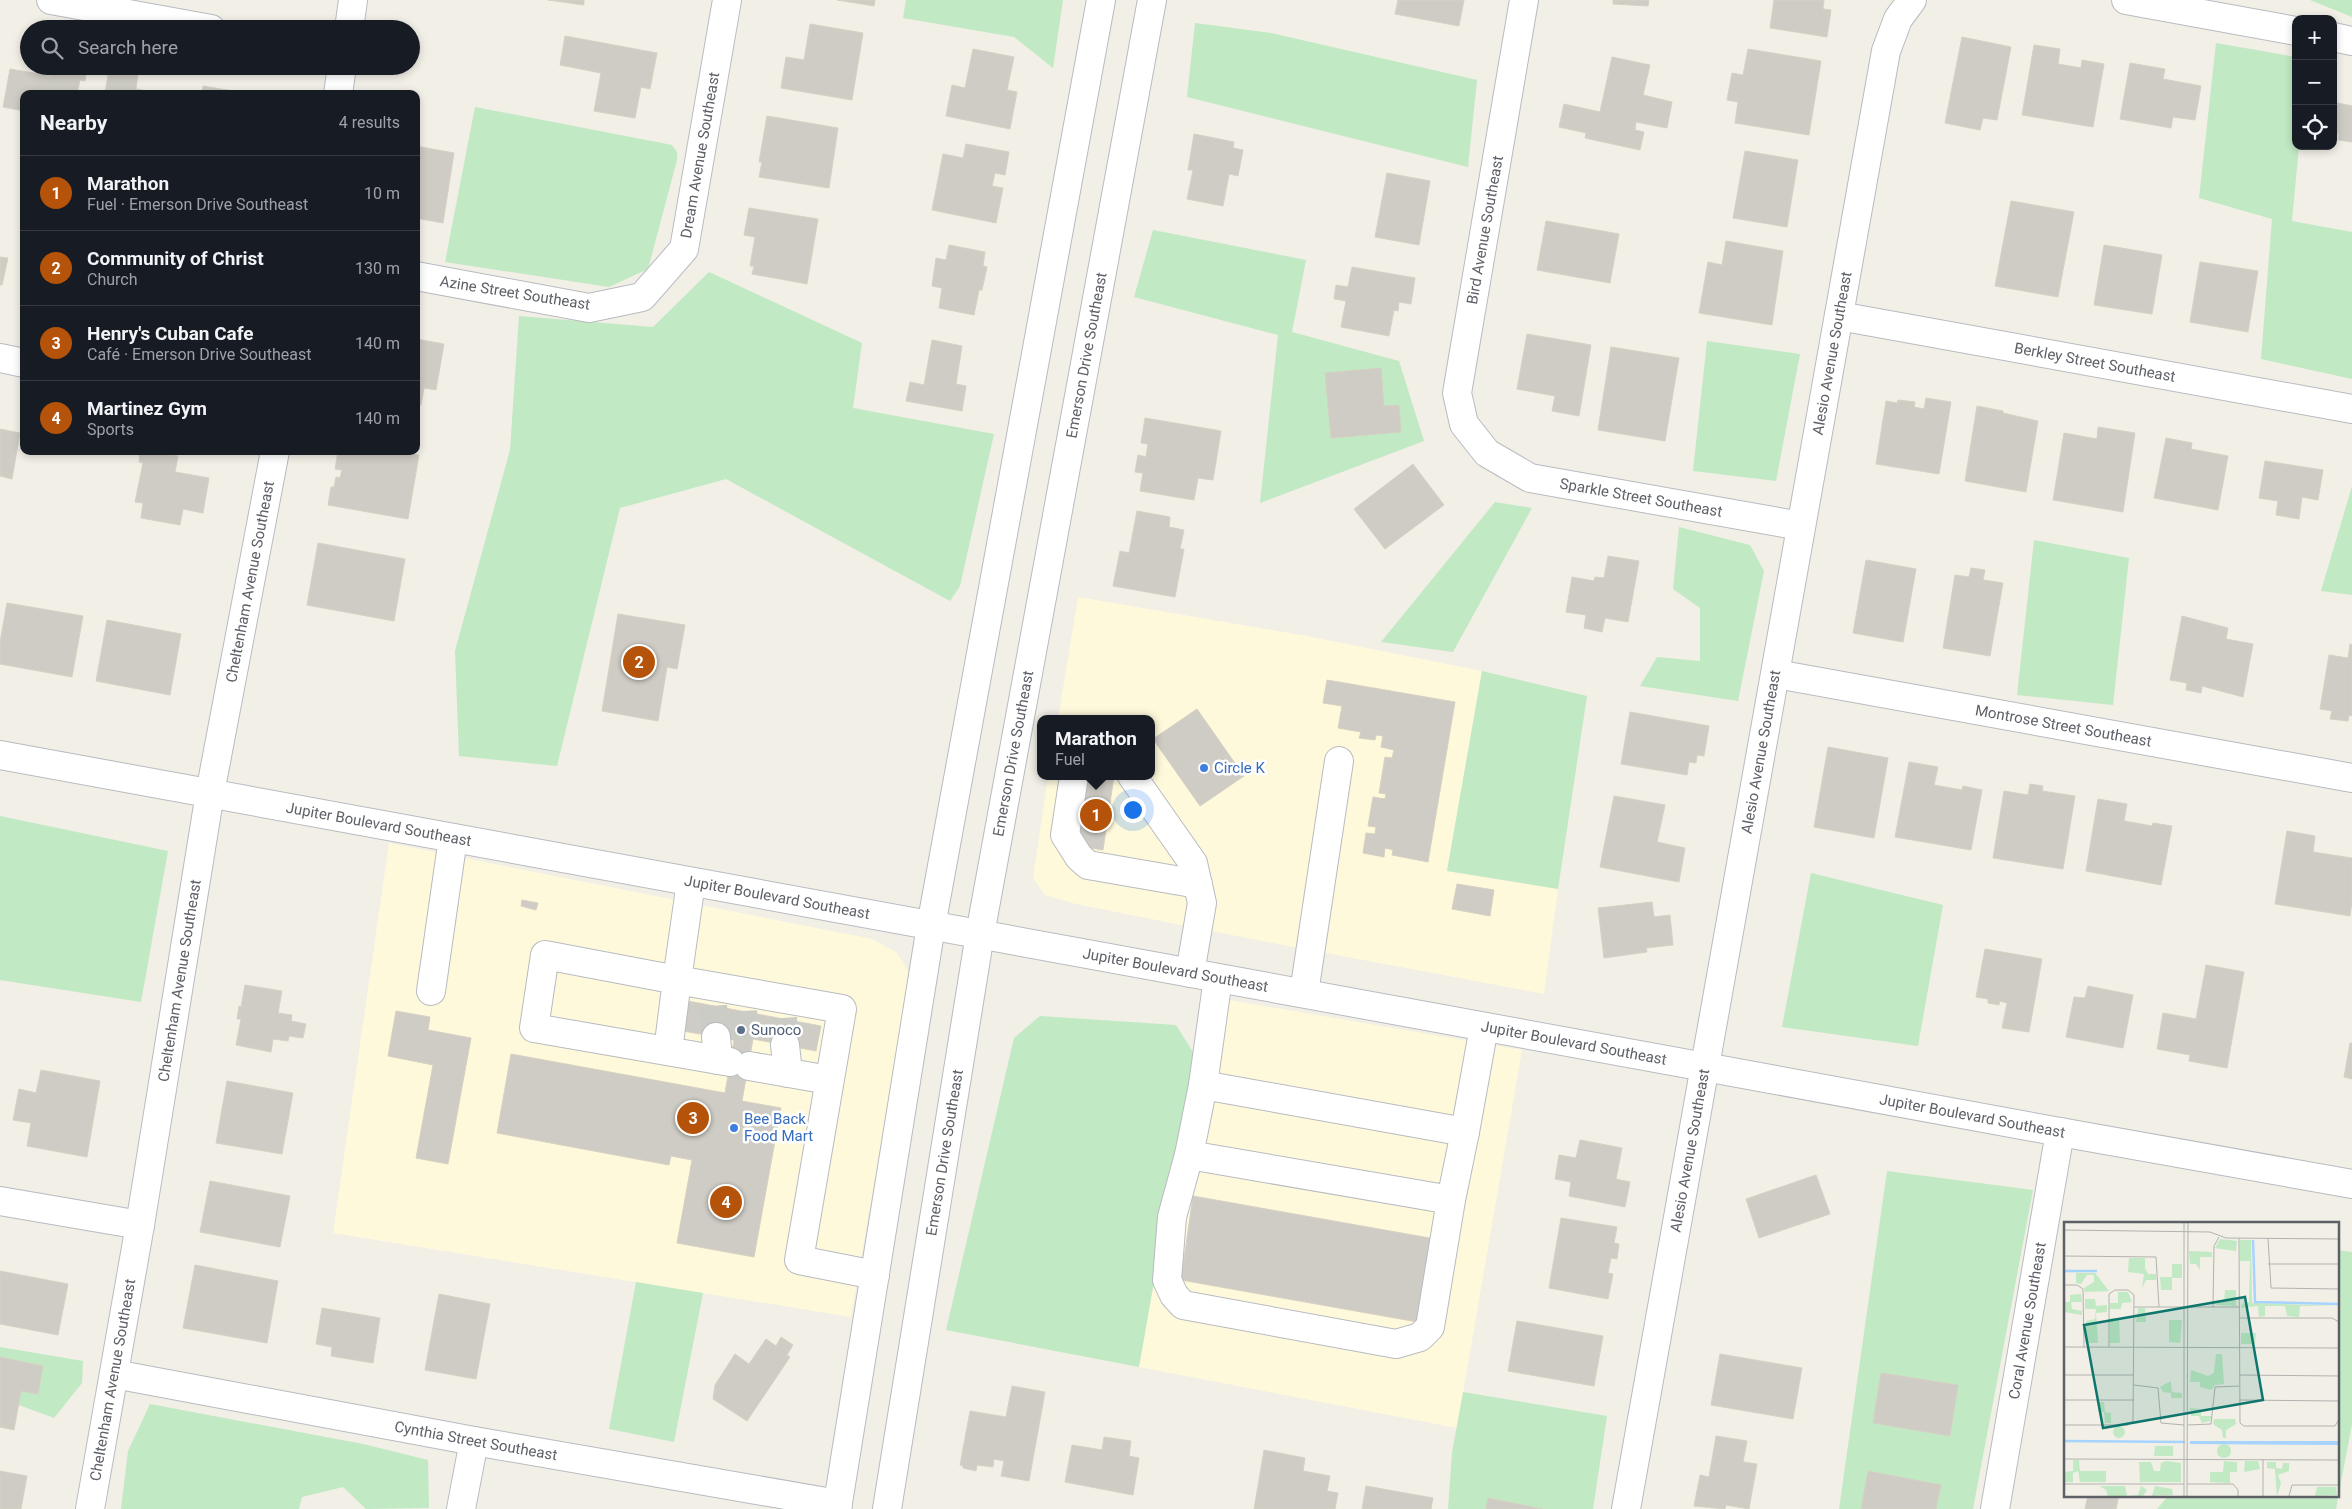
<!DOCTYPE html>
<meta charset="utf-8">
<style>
:root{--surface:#171b24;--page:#20242c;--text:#f1f3f6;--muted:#9ea1a6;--line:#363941;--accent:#b45309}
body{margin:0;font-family:Roboto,sans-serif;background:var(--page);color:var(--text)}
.controls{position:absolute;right:15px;top:15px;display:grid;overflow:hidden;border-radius:10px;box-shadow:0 2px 8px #0003}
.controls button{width:45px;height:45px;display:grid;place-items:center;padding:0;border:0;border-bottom:1px solid var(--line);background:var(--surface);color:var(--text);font:25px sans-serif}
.you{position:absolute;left:1132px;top:809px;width:18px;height:18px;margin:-12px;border:4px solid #fff;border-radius:50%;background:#1a73e8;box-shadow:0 0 0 8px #1a73e833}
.badge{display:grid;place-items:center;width:32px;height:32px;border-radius:50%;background:var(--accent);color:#fff;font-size:16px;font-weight:700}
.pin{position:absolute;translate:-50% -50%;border:2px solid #fff;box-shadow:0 1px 5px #0006}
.popup{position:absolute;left:1037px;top:715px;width:118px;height:65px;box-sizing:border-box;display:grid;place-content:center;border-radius:10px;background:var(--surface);filter:drop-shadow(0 1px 4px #0005);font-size:16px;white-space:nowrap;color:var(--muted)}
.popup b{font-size:19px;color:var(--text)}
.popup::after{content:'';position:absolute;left:50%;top:100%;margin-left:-10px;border:10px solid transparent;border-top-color:var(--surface)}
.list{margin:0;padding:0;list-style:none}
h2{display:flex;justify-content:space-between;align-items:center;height:65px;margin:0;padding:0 20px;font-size:21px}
h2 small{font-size:16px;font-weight:400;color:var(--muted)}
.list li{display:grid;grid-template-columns:32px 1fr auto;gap:15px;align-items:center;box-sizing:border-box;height:75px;padding:0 20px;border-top:1px solid var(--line)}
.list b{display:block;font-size:19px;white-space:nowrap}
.list p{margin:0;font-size:16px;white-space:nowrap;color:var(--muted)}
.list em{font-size:16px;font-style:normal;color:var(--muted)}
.icon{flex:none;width:28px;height:28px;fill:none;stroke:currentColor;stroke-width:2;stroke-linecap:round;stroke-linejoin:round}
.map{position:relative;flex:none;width:2352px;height:1509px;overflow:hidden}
.search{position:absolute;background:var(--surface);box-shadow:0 2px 8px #0003;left:20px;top:20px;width:400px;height:55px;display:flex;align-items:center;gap:12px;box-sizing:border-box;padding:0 18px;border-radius:28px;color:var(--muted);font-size:19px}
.panel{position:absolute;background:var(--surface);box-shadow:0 2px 8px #0003;left:20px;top:90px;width:400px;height:365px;border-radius:10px}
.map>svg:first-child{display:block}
.commercial{fill:#fff9dc}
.green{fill:#c1e9c3}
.building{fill:#ceccc4;stroke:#d6d1c3}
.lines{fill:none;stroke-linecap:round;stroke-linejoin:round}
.minor-tunnel{stroke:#ccccc6;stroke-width:28;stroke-dasharray:28 14;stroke-linecap:butt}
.minor-casing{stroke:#b8bbc0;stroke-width:30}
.minor{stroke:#fff;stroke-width:28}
.shop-dot{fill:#3f7fe0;stroke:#fff;stroke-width:2}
.service-dot{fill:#5c6f8a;stroke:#fff;stroke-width:2}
.labels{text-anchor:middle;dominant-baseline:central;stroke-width:5;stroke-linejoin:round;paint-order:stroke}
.street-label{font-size:15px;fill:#5d6167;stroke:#fff}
.shop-label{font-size:15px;fill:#366cbe;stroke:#fff;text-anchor:start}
.service-label{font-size:15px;fill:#4e5e75;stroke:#fff;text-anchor:start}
.inset-river{fill:none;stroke:#a7d3ff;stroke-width:2.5}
.inset-road{fill:none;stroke:#b2b2af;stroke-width:1}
.view{fill:#0f766e;fill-opacity:0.15;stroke:#0f766e;stroke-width:2.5}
.inset-edge{fill:none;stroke:#5d6167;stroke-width:2.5}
</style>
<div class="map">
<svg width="2352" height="1509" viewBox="0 0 2352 1509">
<rect width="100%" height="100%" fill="#f1efe6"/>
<!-- commercial -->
<path class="commercial" d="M1078,597L1307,636L1482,671L1447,871L1558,889L1544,994L1257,940L1076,904L1045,895L1033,878L1048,776H1151V719H1058Z
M389,843L872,939L896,952L910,974L851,1317L333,1233Z
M1200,995L1522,1050L1457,1428L1139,1367L1194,1054Z"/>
<!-- green -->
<path class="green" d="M906,0H1063L1053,68L1014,37L903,18Z
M2310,0H2352V17Z
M1195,23L1271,33L1477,80L1468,167L1187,97Z
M2216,43L2296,57V146H2299L2292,221L2352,232V379L2261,359L2272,219L2199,198Z
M475,107L672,145L677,152V160L648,269L609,287L445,262Z
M1153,230L1306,260L1292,332L1399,361L1424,441L1260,503L1278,335L1134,297Z
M709,272L862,343L853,408L994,434L960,586L950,601L726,479L620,508L557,766L459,756L455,651L510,450L519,316L653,327Z
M1707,341L1800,354L1776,481L1693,471Z
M2352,486V595L2321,591Z
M1495,502L1532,508L1453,652L1381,642Z
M1679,527L1750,545L1764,571L1738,701L1640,686L1657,657L1700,661V608L1673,589Z
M2034,540L2129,558L2113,705L2017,695Z
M1482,671L1587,696L1558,889L1447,871Z
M0,816L168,851L141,1002L0,980Z
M1811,873L1943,905L1918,1046L1782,1027Z
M1040,1016L1176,1025L1194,1054L1139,1367L946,1330L1014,1038Z
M1887,1171L2033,1190L1973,1509H1839Z
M2338,1250L2352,1252V1424L2336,1509H2157L2169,1495H2338Z
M636,1282L703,1293L674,1442L609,1429Z
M0,1347L83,1361L82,1383L54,1418L0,1398Z
M1463,1392L1607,1416L1593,1509H1448L1452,1453Z
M150,1404L363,1444L428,1460L429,1508L366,1509L343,1487L302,1497L299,1509H121L128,1451Z"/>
<!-- building -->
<path class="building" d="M548,0H584V5Z
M837,0H875L874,6Z
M1398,0H1464L1459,26L1395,14Z
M1613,0H1649L1648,6L1613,4Z
M1774,0H1824L1823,9L1831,10L1827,37L1770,28Z
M810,24L863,33L852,100L781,88L786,57L804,60Z
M565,36L657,53L650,89L641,87L635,118L594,111L601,73L560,65Z
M1962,37L2011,47L1997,120L1983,118L1980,130L1945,123Z
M2034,45L2060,49L2058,64L2081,68L2082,60L2104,64L2093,127L2022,115Z
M973,49L1014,57L1007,90L1017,92L1010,129L946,116L952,85L965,88Z
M1748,49L1821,61L1809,135L1735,123L1738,102L1727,100L1732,73L1743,75Z
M1612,57L1650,65L1643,95L1672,102L1667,128L1636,122L1635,130L1644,132L1640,150L1585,138L1586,133L1559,127L1564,104L1600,112Z
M2130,63L2165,69L2163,79L2201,86L2195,120L2173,117L2171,128L2120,119Z
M53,66H87L85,81L80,80L77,94H24V111L3,107L10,69L52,76Z
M109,68L138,73L136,89L164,94H105Z
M203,86L239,92V94H202Z
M2333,102L2352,106V142L2338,140L2339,134L2333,133Z
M767,116L838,128L829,188L759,177L762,162H759Z
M1194,134L1234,142L1233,148L1243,150L1238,176L1229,174L1223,206L1187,199L1193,170H1188Z
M966,144L1009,152L1005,175L995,173L992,186L1003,188L996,223L932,210L943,154L963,158Z
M416,146L454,153L443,223L416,218Z
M1745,151L1798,160L1787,227L1733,218Z
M1387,173L1430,181L1419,245L1375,237Z
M2011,201L2074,212L2058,297L1995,286Z
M749,208L818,219L807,284L752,274L754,266H750L755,237L744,235Z
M1546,221L1619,234L1610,283L1537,270Z
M1726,241L1783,251L1772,325L1699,313L1708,262L1722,265Z
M949,245L985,252L983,266L987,267L982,290H979L974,315L939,308L942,288L932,286L936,258L946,260Z
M2104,245L2162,255L2152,314L2094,305Z
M0,257L8,258L2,285H0Z
M2200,262L2258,271L2248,332L2190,322Z
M1352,267L1415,278L1411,304L1399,302L1398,311L1394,310L1389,336L1341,327L1346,301L1334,299L1336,285L1348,287Z
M1527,334L1591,345L1579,416L1552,411L1555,396L1517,389Z
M416,339L444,344L436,390L424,388L421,405L416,404Z
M932,340L962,346L956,384L966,386L962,411L906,401L910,382L924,385Z
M1611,347L1679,358L1665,441L1598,430Z
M1381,368L1384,406L1399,405L1401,432L1331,438L1325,373Z
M1926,398L1951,402L1939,474L1876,464L1886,401L1897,403L1898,400L1915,402L1914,407L1924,409Z
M1977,406L2003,411V413L2038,421L2026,492L1965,481Z
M1145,418L1221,431L1213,480L1198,478L1194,500L1140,491L1143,473L1135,472L1138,455L1146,457L1148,444L1141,443Z
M2098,427L2135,433L2123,512L2053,500L2064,433L2097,439Z
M0,429L20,433L12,479L0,476Z
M2166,438L2192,443L2191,449L2228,456L2218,510L2154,498Z
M140,451L178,456L175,472L209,478L203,513L183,509L180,525L141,518L143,503L135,502L143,463L139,462Z
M338,451H395L419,455L408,519L328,505L331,487H334L336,477L340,478L342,470L335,469Z
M2265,461L2323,470L2318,500L2302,497L2299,519L2276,515L2278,501L2259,498Z
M1413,464L1444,505L1385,549L1354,509Z
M1137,511L1170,517L1169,527L1184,530L1180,549H1184L1175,597L1113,586L1120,551L1129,553Z
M318,543L405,559L394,621L307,605Z
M1608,556L1639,561L1628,622L1605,618L1602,632L1584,628L1586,615L1566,612L1572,577L1594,581L1595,577L1604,578Z
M1866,560L1916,569L1903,642L1853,633Z
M1971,568L1985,570L1983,580L2003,583L1990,656L1943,648L1955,575L1969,577Z
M7,603L83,616L72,677L0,664V642Z
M618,614L685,625L677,669L667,667L658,721L602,711Z
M2182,616L2228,628L2226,639L2253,644L2243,697L2202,686L2201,693L2186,690L2187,683L2170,680Z
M107,620L181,634L170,695L96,681Z
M2350,644L2352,645V716L2349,715L2348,721L2330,719L2332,711L2320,709L2329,655L2348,658Z
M1327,680L1455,702L1428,862L1392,855L1393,850L1385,848L1384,857L1363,853L1366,833L1375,834L1376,827L1368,826L1373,797L1385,799L1386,794L1379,793L1385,757L1392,758L1394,750L1381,747L1383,736L1376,735L1375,740L1359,738L1361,732L1338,728L1342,706L1323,703Z
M1197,709L1244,776L1200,806L1153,739Z
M1630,712L1709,726L1704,756L1697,755L1696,763L1689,762L1687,775L1621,764Z
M1828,747L1888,758L1874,838L1814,827Z
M1909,762L1938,767L1934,785L1962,790L1963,786L1982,790L1971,850L1895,837Z
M1083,776H1114L1103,850L1073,845Z
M2030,784L2043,786L2042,791L2075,796L2063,869L1993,858L2004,791L2028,795Z
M1614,796L1665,805L1657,842L1685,848L1679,882L1600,867Z
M2098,799L2127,804L2124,821L2152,826L2153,823L2172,826L2161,885L2086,871Z
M2287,831L2315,836L2313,852L2352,858V901L2350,916L2275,904Z
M1457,884L1494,890L1490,916L1452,909Z
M522,900L538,903L536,910L521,906Z
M1652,902L1654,917L1670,915L1673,945L1646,948L1647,952L1604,958L1598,908Z
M1985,949L2042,959L2029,1032L2002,1028L2007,1003L2000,1001L1999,1005L1988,1003V999L1976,997Z
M2206,965L2244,972L2227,1068L2189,1061L2190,1055L2157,1049L2163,1013L2196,1019Z
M245,985L282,991L278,1013L292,1015L291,1021L306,1024L303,1038L289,1036L288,1041L273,1039L271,1052L236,1045L241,1019H237L239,1006L241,1007Z
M2088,986L2133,995L2123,1048L2066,1037L2074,997L2085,998Z
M688,1001L821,1026L816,1051L753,1039L742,1101L781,1108L754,1257L677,1243L692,1160L671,1156L669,1165L497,1133L511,1054L725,1093L734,1040L683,1031Z
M396,1011L430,1017L428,1030L471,1038L448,1164L416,1158L433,1065L388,1056Z
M2350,1043H2352V1079L2344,1077Z
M41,1070L100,1081L87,1157L27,1146L31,1123L13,1120L19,1089L36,1093Z
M227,1081L293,1093L282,1154L216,1143Z
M1580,1140L1622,1148L1616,1179L1630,1182L1625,1207L1569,1196L1571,1182L1555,1179L1559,1155L1576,1158Z
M1816,1175L1830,1214L1759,1238L1746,1199Z
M210,1181L290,1196L280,1247L200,1232Z
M1193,1196L1441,1240L1423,1323L1181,1280Z
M1561,1218L1617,1227L1614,1243L1619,1244L1617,1259L1611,1258L1608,1273L1613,1274L1608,1299L1549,1288Z
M195,1265L278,1281L267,1343L183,1328Z
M0,1271L68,1284L58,1335L0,1324Z
M439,1294L490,1304L476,1379L425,1370Z
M322,1308L380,1318L373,1363L331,1356L332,1347L316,1344Z
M1517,1321L1603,1336L1594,1386L1508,1371Z
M781,1337L793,1345L787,1355L790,1357L747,1421L713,1399L715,1385L735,1354L749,1364L766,1339L776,1346Z
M1720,1354L1802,1368L1793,1419L1711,1405Z
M0,1357L43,1366L38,1394L21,1391L14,1430L0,1427Z
M1881,1373L1958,1385L1950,1436L1873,1423Z
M1012,1386L1045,1392L1029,1481L1001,1476L1004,1461L994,1459L993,1467L977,1465L976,1471L963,1468V1466L960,1465L970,1411L1006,1417Z
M1716,1436L1747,1441L1743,1462L1757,1464L1749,1509L1726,1505L1725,1509L1694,1506L1700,1475L1709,1477Z
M1104,1437L1131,1441L1129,1456L1139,1458L1133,1495L1065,1482L1072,1445L1102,1450Z
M1264,1450L1305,1458L1303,1471L1330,1476L1327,1491L1338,1493L1335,1509H1254Z
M0,1471L27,1476L21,1509H0Z
M1868,1471L1941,1485L1936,1509H1861Z
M1366,1486L1433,1498L1431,1509H1362Z
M2088,1495H2119L2116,1509H2085Z
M1488,1498L1543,1509H1486Z"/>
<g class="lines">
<!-- minor-tunnel -->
<path class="minor-tunnel" d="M713,1006L716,1037
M743,1011L746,1065
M783,1018L785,1045"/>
<!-- minor casing -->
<g class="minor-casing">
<g id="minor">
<path d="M51,0L211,29"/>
<path id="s1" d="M1524,0L1457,393L1464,424L1487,453L1530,478L1801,526"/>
<path d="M2126,0L2296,31"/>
<path d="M349,29L353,0"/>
<path d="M2333,37L2352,41"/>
<path d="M338,94L342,66"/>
<path id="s2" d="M416,276L589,308L642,297L684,249L727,0"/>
<path id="s3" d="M1839,316L2352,409"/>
<path d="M0,358L24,363"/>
<path id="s4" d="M1776,674L2352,778"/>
<path id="s5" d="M0,755L2060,1132L2352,1184"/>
<path d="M1074,776L1065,835L1079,857L1088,865L1198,884"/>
<path d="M1132,776L1193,863L1202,903L1190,973"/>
<path d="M691,882L677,980L842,1009L799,1260L875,1275"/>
<path d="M1218,978L1203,1085L1465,1132L1484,1027"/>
<path d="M431,991L453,838"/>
<path d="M1304,993L1339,761"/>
<path d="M716,1037L718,1060"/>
<path d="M785,1045L788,1073"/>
<path d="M668,1051L677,980L545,955L534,1028L730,1062"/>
<path d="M749,1066L829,1080"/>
<path d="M1203,1085L1189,1155L1451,1200L1465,1132"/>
<path d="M1189,1155L1172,1217L1167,1280L1174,1295L1183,1305L1396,1344L1420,1337L1430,1327L1451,1200"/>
<path d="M0,1201L140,1225"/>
<path id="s6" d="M114,1374L474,1441L838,1504"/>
<path id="s7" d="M90,1509L140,1225L210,793L275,451"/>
<path d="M461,1509L474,1441"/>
<path d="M837,1509L931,926L1101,0"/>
<path id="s8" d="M887,1509L980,934L1152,0"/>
<path id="s9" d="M1626,1509L1886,51L1898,19L1912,0"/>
<path id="s10" d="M1995,1509L2060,1132"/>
</g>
</g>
<!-- minor -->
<use href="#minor" class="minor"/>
</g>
<!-- markers -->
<g class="shop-dot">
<circle cx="1204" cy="768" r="5"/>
<circle cx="734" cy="1128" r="5"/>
</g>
<circle class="service-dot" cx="741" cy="1030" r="5"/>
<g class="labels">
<!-- street labels -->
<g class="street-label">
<text stroke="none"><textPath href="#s2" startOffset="389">Dream Avenue Southeast</textPath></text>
<text transform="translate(1485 230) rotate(-80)">Bird Avenue Southeast</text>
<text transform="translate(515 293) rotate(9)">Azine Street Southeast</text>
<text stroke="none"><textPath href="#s9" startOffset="1174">Alesio Avenue Southeast</textPath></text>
<text stroke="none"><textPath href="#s8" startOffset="1171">Emerson Drive Southeast</textPath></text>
<text stroke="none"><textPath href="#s3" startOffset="260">Berkley Street Southeast</textPath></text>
<text stroke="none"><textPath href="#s1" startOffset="630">Sparkle Street Southeast</textPath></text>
<text stroke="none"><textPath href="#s7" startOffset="941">Cheltenham Avenue Southeast</textPath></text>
<text stroke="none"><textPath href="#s4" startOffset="292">Montrose Street Southeast</textPath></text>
<text stroke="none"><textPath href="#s9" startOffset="769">Alesio Avenue Southeast</textPath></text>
<text stroke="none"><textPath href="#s8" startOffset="766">Emerson Drive Southeast</textPath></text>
<text stroke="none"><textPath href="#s5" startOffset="385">Jupiter Boulevard Southeast</textPath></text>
<text stroke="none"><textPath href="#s5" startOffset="790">Jupiter Boulevard Southeast</textPath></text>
<text stroke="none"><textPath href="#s5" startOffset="1195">Jupiter Boulevard Southeast</textPath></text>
<text stroke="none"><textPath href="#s7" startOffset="536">Cheltenham Avenue Southeast</textPath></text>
<text stroke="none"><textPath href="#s5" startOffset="1600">Jupiter Boulevard Southeast</textPath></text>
<text stroke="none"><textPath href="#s5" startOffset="2005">Jupiter Boulevard Southeast</textPath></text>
<text stroke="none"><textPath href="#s9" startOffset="364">Alesio Avenue Southeast</textPath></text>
<text stroke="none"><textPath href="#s8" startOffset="361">Emerson Drive Southeast</textPath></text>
<text stroke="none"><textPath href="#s10" startOffset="191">Coral Avenue Southeast</textPath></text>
<text stroke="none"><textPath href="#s7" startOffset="131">Cheltenham Avenue Southeast</textPath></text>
<text stroke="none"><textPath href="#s6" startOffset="368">Cynthia Street Southeast</textPath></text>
</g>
<!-- shop labels -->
<g class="shop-label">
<text x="1214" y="768">Circle K</text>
<text x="744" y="1119">Bee Back<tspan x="744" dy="17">Food Mart</tspan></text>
</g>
<!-- service labels -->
<g class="service-label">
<text x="751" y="1030">Sunoco</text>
</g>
</g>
<!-- overview -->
<g transform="translate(2064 1222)">
<rect width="275" height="275" fill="#f1efe6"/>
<path d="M156,17L173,19L172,29L151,26ZM176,18H187L188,81L271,84H236L235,95L223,94L221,84H201V94L195,95L194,84L177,86L178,82L185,80L186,39H176ZM125,29L148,30V35H136V48L132,42H126ZM65,36H81V46L84,52H92V58H82L78,66L80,52L64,50ZM108,42H118V56H108V68H97L96,55H108ZM12,51H31L45,69L21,70L20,66L30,60V53H23L17,62L12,61ZM161,68H172V84L152,83L154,78L160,79ZM54,70H64L68,80L58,81L57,87H46V81H54ZM17,72L18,80H7L8,87L18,89V93L0,90V80H6V73ZM21,77H31L32,84L43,83V90L32,91L34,121H21L22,99L31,97L32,87H21ZM74,86H81L82,100H72ZM46,96H55L56,121H46ZM105,98H118L116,121L105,120ZM177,111H192L191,122H177ZM152,132H158L160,162L151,163L147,168L136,165V160H126L127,148L144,154L150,151ZM107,159L108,170L118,171V176H107V171L99,170L96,165ZM34,180H40L41,190L47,191V201H41L40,190H34ZM126,186L137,187V194H148L146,199L138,201L135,194H127ZM150,197H171L172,202L162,208V216H159L158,208L149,202ZM49 210a6 6 0 1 1 12 0a6 6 0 1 1-12 0ZM153 229a7 7 0 1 1 14 0a7 7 0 1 1-14 0ZM91,224H109V234H90ZM9,238H15L16,249H42V260H16L14,249L9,251V260H0V250L9,249ZM102,239L117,241V260H76L75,240H87L90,249H96L97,241ZM160,239L173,240V250H166V261L146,260V250H159ZM181,239H194L196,247L180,250ZM203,240H212V246L218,247L219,241H225V249L214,253L217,261L213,274L211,247L203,246ZM36,264H61L63,274L74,273L77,264L83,268L79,274H44L42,268ZM91,264L108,267L109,273L88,274ZM253,265H272L273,273L251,274Z" fill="#c1e9c3"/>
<path d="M126,219H275V223L126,222Z" fill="#a7d3ff"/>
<path class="inset-river" d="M189,18L191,80L275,82M0,49H33M0,219L121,220"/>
<path class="inset-road" d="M0,8L146,10L162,16L275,17M175,16L176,201L180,204H271L275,197V177M204,16L207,66L275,67M0,34L92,35L95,85M204,42H275M0,63H13L19,67L20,125M70,85H120M124,85H175M149,85L150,24L155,15M175,96H268L275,100M0,125L275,126M0,153H70M175,153L275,154M70,163L94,166L97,201L120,203M0,178H70M175,178L275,179M0,203H64L69,199L70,73L64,68H51L45,72V125M124,203L147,202L151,165L175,164M0,237L275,238M0,262H120M123,262H169L174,268V274M120,274V1M123,274L124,1M199,274V237M225,274L228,263H275M275,274V244"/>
<path class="view" d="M181,75L199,178L39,206L20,103Z"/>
<rect width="275" height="275" class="inset-edge"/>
</g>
</svg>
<div class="controls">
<button>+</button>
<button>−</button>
<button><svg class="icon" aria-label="locate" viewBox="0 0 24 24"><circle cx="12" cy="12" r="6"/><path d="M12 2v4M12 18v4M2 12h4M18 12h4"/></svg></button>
</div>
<div class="you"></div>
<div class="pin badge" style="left:1096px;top:815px">1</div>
<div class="popup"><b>Marathon</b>Fuel</div>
<div class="pin badge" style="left:639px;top:662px">2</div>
<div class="pin badge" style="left:693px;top:1118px">3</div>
<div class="pin badge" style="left:726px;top:1202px">4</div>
<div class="search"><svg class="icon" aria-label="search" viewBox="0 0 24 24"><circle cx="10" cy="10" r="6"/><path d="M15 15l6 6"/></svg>Search here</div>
<section class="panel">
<h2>Nearby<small>4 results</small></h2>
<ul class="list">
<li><span class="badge">1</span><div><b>Marathon</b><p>Fuel · Emerson Drive Southeast</p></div><em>10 m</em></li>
<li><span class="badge">2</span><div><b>Community of Christ</b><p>Church</p></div><em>130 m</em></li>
<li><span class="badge">3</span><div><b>Henry's Cuban Cafe</b><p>Café · Emerson Drive Southeast</p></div><em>140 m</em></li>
<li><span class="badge">4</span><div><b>Martinez Gym</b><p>Sports</p></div><em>140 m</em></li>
</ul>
</section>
</div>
